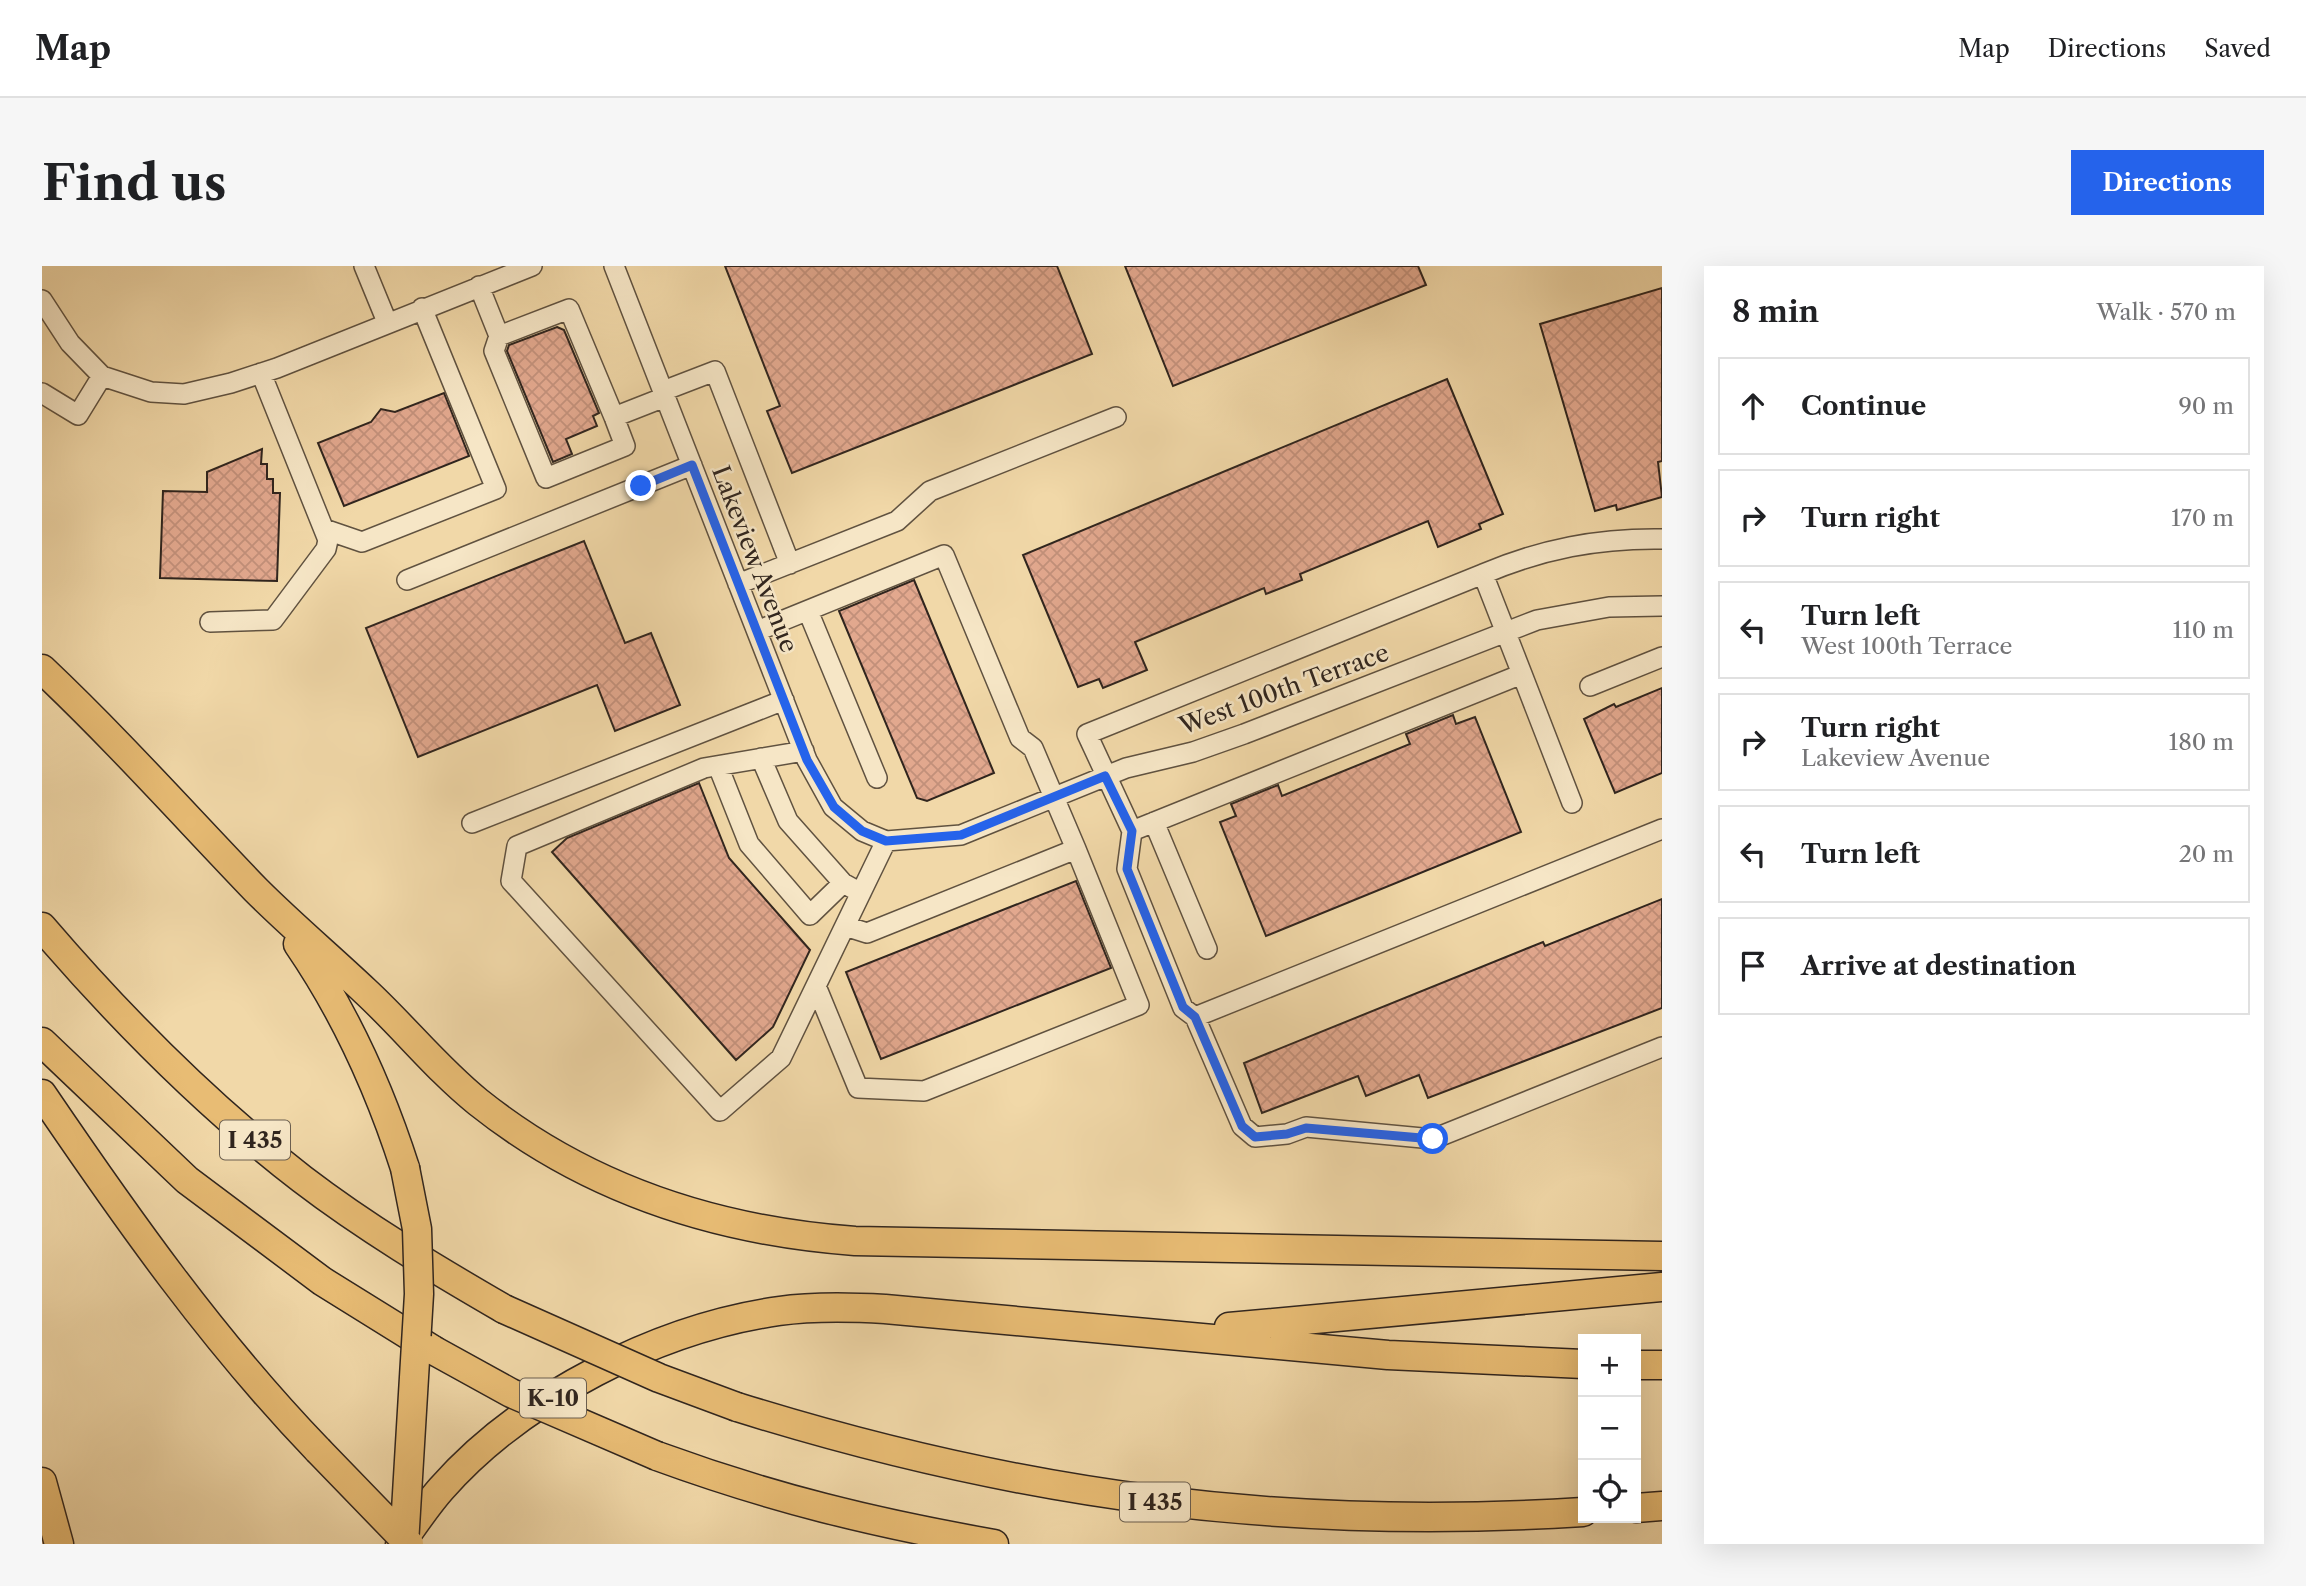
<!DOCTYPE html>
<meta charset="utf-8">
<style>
:root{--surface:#fff;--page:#f6f6f6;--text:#202124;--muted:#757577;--line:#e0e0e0;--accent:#2563eb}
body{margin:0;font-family:"Libre Caslon Text",serif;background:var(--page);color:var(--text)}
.controls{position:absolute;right:21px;bottom:21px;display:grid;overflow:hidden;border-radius:0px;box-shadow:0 7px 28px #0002}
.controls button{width:63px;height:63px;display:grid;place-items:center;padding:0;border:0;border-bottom:2px solid var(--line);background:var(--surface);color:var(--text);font:35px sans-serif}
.stop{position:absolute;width:21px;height:21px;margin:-16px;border:5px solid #2563eb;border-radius:50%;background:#fff}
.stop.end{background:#2563eb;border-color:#fff;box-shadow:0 2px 7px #0008}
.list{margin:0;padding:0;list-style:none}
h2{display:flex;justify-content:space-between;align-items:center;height:91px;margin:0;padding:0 28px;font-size:30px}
h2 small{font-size:23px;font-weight:400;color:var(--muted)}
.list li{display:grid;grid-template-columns:46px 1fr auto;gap:21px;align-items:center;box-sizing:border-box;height:98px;margin:0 14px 14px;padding:0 14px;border:2px solid var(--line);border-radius:0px}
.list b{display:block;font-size:26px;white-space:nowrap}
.list p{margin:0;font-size:23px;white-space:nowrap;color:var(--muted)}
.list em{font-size:23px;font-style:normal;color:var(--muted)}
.icon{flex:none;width:38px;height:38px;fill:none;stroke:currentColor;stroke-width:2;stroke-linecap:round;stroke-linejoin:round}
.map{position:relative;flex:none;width:1620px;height:1278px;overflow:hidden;border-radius:0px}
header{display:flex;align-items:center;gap:42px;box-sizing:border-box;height:98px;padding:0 35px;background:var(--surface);border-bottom:2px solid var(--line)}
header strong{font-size:33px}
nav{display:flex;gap:38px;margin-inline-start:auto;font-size:24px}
.intro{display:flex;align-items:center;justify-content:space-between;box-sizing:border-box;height:168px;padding:0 42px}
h1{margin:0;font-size:49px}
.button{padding:18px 32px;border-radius:0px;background:var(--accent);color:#fff;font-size:24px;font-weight:700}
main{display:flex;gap:42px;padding:0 42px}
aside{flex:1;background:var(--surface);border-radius:0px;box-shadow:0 7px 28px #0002}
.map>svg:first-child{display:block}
.building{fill:url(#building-cross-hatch);stroke:#30251e;stroke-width:2}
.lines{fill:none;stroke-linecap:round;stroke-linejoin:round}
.minor-casing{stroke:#605240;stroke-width:22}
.highway-casing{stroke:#30251e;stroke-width:31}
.minor{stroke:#f6e6c6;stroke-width:19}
.highway{stroke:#e8bc74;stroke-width:28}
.highway-bridge-casing{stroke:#30251e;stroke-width:31;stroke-linecap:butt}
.highway-bridge{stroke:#e8bc74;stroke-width:28}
.route{stroke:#2563eb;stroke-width:9}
.labels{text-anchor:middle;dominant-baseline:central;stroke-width:5;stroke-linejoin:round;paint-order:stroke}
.shield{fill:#f6e6c6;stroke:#6b5f50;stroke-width:2}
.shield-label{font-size:23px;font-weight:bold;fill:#30251e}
.street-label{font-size:24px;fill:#30251e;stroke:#f6e6c6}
</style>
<header>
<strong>Map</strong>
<nav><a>Map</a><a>Directions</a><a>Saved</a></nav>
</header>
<div class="intro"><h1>Find us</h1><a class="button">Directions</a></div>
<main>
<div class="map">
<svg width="1620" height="1278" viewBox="0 0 1620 1278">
<defs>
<pattern id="building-cross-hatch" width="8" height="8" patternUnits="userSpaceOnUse" patternTransform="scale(1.75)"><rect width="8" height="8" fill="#e2a88e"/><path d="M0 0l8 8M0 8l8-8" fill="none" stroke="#c2907a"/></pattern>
</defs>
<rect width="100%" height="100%" fill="#f1d8a8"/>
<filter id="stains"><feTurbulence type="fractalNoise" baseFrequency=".00286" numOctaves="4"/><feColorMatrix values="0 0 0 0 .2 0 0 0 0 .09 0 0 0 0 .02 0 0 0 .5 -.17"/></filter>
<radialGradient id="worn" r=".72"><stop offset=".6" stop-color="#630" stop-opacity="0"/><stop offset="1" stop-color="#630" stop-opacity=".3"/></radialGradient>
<!-- building -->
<path class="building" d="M683,0H1015L1050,88L750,207L725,145L738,140Z
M1083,0H1376L1384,19L1131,120Z
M1620,22V195L1616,196L1620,231L1575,244L1574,239L1553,245L1498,58Z
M515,61L522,64L557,147L551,150L555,160L524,173L530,188L511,196L465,85L467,79Z
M1405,113L1461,248L1437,258L1439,263L1396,281L1386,255L1258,308L1260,314L1224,328L1222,322L1093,376L1105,404L1061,422L1057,413L1036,421L981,289Z
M402,127L427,190L302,240L276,177L329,156L339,143L353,146Z
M220,183L219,198H225V213H231V227H238L235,315L118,312L121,225L165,226V206Z
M542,275L583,377L609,367L638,439L573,465L555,419L376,491L324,362Z
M872,314L952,507L885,535L875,532L797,345Z
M1620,422V507L1573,527L1542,453L1572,438L1574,441Z
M1411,449L1414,458L1433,451L1479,566L1224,670L1178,556L1194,550L1189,538L1236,519L1240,530L1368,478L1364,468Z
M657,517L687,592L768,684L731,761L694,794L510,586L525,572Z
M1034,615L1069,702L839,793L804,706Z
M1620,633V742L1386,832L1377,809L1324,830L1316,810L1220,847L1202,797L1501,676L1503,680Z"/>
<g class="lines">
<!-- minor casing -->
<g class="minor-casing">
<path id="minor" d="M322,0L345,56
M572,0L765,494L791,541L820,565L844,575L919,569L1084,502L1151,486L1202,468L1495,354L1567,341L1620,340
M437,20L457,70L527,43L572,151L623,131
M0,34L28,77L60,110L109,126L142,128L189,117L235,102L490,0
M457,70L452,85L504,212L583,180L572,151
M621,125L673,105L748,298
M0,127L36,149L60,110
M282,263L320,276L454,223L380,42
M1441,308L1480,408L1090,565L1045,468Z
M1441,308C1500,283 1556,272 1620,273
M365,314L650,199
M696,318L855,255L888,225L1074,151
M766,345L835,512
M168,356L231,354L284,283L286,274L219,107
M715,365L902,289L978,472L991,482L1034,583L825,667L803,660
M1480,408L1530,537
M1548,420L1620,391
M762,485L662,502L475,580L469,615L678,845L739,792L844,575
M719,492L746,555L801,617
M676,500L707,578L768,649L801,617L819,627
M1112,556L1165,683
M430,557L742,434
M1090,565L1085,603L1141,742L1153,751L1620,563
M774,720L816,822L882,825L1097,739L1034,583
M1153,751L1200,860L1213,871L1245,868L1264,861L1391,873L1620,781"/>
</g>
<!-- highway casing -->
<g class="highway-casing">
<path id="highway" d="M0,403C75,474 143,550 214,624C249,659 287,691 323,725C362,761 395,803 436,836C545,923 676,965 813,975L1620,990
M0,661C79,753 164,839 260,913C324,962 393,1003 462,1043
M256,678C304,748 337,821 363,902
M0,776L145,914L280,1015L391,1084
M0,828C85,953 171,1075 276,1184
M1187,1061L1620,1021
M1594,1099H1620
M695,1141C980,1230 1242,1265 1541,1246
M615,1190C730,1232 832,1257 952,1278
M0,1216L17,1278
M1594,1242L1620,1240
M358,1278C371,1260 384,1240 399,1223C480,1131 617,1062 737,1045C772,1040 808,1041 843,1043L1346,1089L1541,1098"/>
</g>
<!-- minor -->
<use href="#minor" class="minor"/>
<!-- highway -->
<use href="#highway" class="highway"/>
<!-- highway-bridge casing -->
<g class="highway-bridge-casing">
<path id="highway-bridge" d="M462,1043L617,1112L695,1141
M391,1084L469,1127L615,1190
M276,1184L367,1278
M362,1278L377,1028L375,963L363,902"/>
</g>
<!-- highway-bridge -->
<use href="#highway-bridge" class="highway-bridge"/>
</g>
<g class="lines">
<!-- route -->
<path class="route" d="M599,220L650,199L765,494L792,541L820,565L844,575L919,569L1063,510L1090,565L1085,603L1141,741L1153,751L1200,860L1213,871L1245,868L1264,862L1391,873"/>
</g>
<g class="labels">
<!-- shield labels -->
<g class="shield">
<rect x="178" y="854.5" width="70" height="39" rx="5"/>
<rect x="478" y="1112.5" width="66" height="39" rx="5"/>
<rect x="1078" y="1216.5" width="70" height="39" rx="5"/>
</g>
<g class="shield-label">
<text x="213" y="874">I 435</text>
<text x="511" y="1132">K-10</text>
<text x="1113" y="1236">I 435</text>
</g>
<!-- street labels -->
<g class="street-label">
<text transform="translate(713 293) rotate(69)">Lakeview Avenue</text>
<text transform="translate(1242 423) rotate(-20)">West 100th Terrace</text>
</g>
</g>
<rect width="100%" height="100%" filter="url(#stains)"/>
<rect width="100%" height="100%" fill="url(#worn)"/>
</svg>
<div class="controls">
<button>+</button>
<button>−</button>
<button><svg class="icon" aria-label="locate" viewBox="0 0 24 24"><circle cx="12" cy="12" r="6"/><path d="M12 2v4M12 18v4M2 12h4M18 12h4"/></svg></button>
</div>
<div class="stop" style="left:1391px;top:873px"></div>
<div class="stop end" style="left:599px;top:220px"></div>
</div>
<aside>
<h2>8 min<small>Walk · 570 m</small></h2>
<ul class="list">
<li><svg class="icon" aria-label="ahead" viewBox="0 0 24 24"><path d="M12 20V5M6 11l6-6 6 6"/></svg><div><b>Continue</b></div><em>90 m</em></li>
<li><svg class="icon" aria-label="right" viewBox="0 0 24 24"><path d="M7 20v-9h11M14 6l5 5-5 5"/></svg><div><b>Turn right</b></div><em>170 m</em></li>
<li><svg class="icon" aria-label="left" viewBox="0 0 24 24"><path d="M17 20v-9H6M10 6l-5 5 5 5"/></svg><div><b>Turn left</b><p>West 100th Terrace</p></div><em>110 m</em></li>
<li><svg class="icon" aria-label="right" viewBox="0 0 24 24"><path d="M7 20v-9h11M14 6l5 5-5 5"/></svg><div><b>Turn right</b><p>Lakeview Avenue</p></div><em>180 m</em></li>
<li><svg class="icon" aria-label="left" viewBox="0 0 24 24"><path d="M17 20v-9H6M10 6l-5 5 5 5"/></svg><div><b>Turn left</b></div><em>20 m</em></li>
<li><svg class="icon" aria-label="arrive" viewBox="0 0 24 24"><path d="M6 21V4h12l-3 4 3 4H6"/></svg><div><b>Arrive at destination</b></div></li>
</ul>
</aside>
</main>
